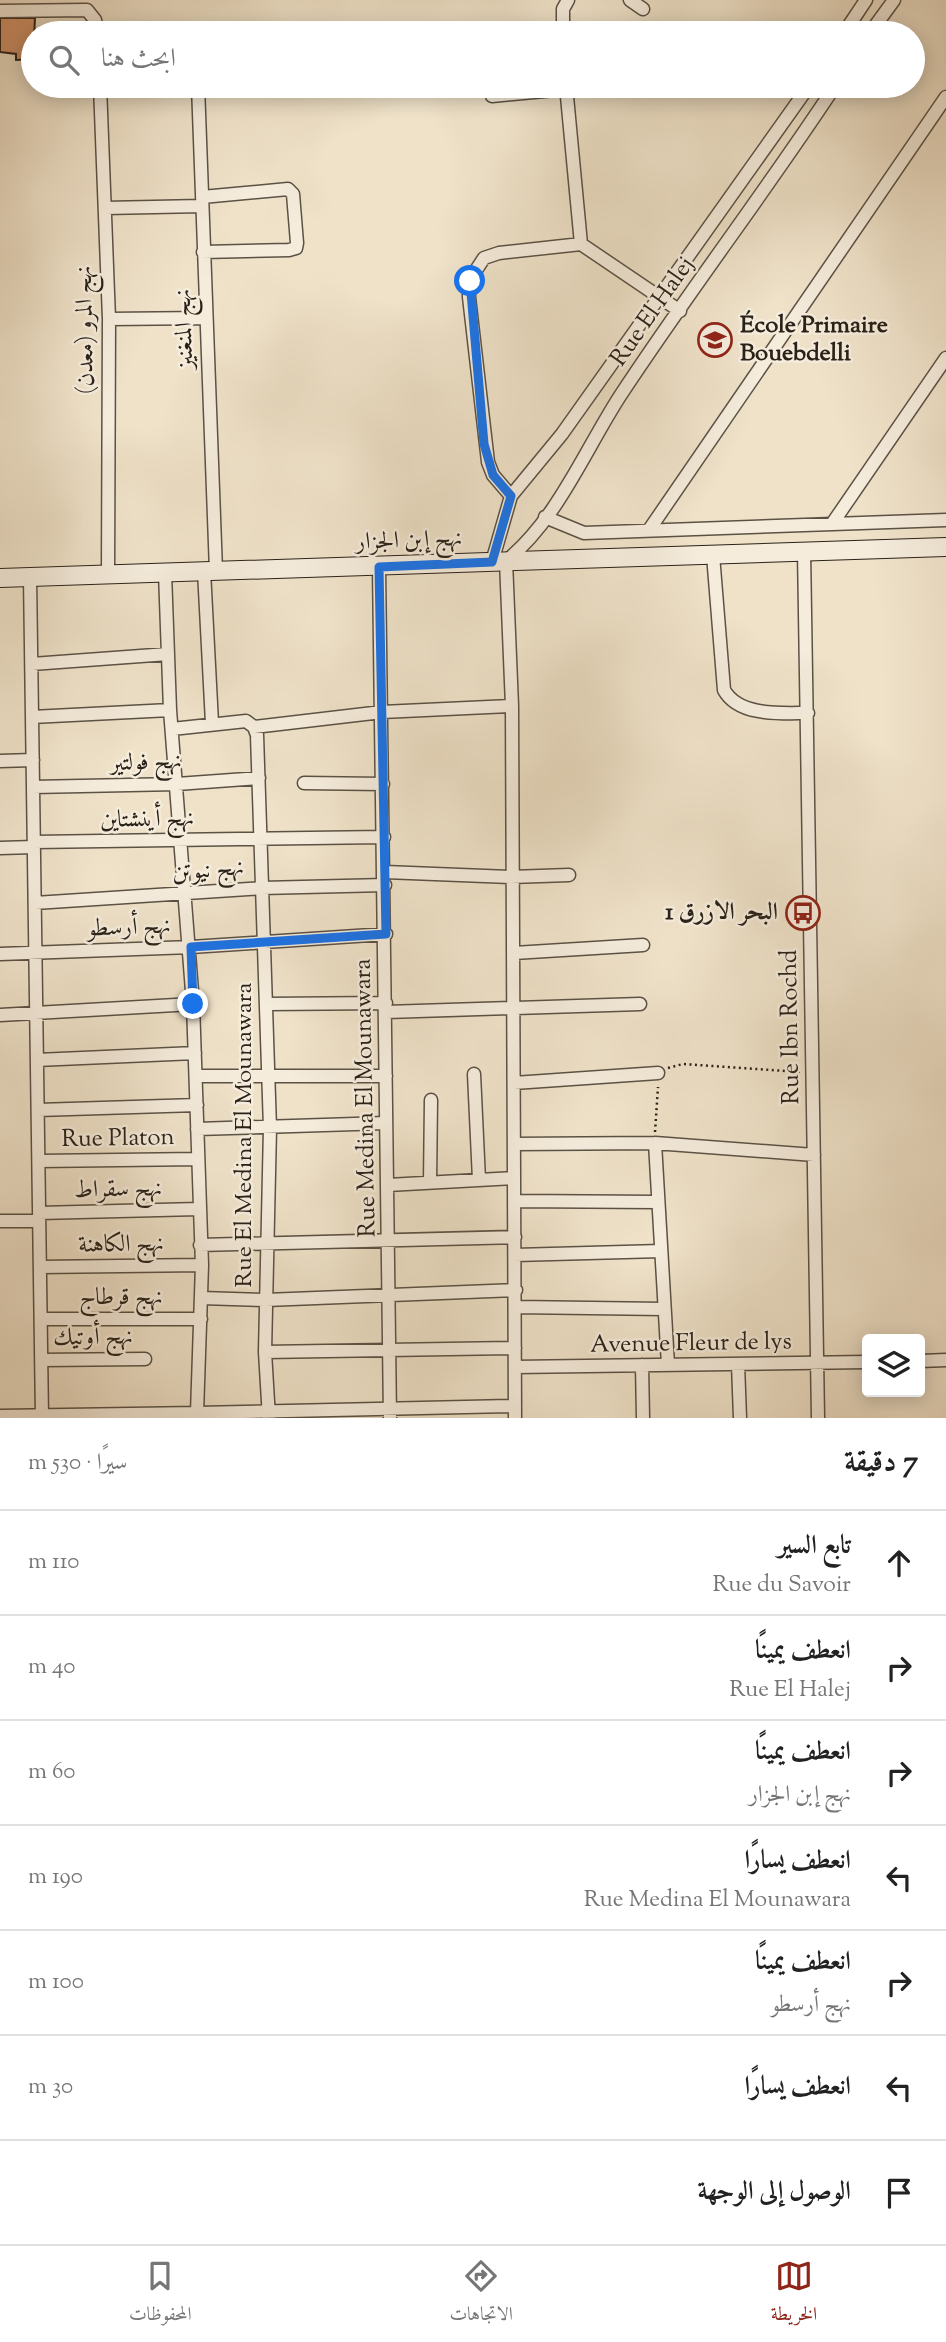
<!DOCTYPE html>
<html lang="ar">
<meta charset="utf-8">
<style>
:root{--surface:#fff;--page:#f6f6f6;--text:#222;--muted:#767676;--line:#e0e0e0;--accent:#8f2418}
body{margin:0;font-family:"Sorts Mill Goudy",Amiri,serif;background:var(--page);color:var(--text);direction:rtl}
.controls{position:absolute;right:21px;bottom:21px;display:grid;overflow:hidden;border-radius:7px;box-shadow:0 4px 18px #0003}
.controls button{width:63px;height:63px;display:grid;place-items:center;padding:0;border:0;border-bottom:2px solid var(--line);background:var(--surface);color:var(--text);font:35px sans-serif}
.stop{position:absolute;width:21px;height:21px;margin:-16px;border:5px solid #1a73e8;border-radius:50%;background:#fff}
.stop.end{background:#1a73e8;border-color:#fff;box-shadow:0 2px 7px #0008}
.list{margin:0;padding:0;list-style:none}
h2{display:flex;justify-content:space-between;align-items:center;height:91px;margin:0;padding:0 28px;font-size:30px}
h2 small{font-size:23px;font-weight:400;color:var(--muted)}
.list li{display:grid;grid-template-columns:46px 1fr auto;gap:21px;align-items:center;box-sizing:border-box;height:105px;padding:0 28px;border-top:2px solid var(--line)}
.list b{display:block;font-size:26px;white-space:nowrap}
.list p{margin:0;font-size:23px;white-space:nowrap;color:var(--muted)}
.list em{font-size:23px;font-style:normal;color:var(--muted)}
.icon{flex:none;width:38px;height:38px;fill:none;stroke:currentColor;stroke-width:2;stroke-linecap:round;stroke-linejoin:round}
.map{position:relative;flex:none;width:946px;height:1418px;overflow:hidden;direction:ltr}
.search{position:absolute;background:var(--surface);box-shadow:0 4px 18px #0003;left:21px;right:21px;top:21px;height:77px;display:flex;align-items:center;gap:18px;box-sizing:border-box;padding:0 24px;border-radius:38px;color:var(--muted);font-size:26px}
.sheet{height:826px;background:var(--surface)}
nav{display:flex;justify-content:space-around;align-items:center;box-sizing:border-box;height:98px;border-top:2px solid var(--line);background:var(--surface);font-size:19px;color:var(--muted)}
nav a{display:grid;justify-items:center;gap:4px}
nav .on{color:var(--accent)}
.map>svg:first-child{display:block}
.building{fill:#d1936b;stroke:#2a2219;stroke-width:2}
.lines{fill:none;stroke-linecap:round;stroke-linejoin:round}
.street-casing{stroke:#5b5245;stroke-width:15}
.secondary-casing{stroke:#2a2219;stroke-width:20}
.path{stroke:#2a2219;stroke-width:2.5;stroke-dasharray:2 3.5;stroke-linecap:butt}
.street{stroke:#f5ecdc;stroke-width:12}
.secondary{stroke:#f5ecdc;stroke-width:18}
.route{stroke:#1a73e8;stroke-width:9}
.labels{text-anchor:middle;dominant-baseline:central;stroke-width:5;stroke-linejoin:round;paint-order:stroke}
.street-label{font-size:24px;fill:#2a2219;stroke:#f5ecdc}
.poi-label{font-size:24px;font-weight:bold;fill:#2a2219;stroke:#f5ecdc;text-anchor:start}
</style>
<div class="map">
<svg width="946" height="1418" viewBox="0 0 946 1418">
<rect width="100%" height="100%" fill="#efe2c9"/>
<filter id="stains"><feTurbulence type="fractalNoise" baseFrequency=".00286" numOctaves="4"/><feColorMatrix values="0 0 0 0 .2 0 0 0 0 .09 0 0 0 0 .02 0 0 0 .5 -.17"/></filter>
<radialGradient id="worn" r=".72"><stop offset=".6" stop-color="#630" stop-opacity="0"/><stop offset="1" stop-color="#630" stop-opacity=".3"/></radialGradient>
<!-- building -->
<path class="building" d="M0,18H35L33,59L16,60V54L0,52Z"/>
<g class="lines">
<!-- street casing -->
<g class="street-casing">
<path id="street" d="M630,0L643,9
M0,11L87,10L95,20L97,33
M563,33V9L568,0
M844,33L866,0
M870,33L894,0
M100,86L109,319L108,573
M198,86L216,571
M566,86L581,244
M492,96L566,89
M202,197L288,189L293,194L297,243L296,248L289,250L203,252
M105,208L202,206
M109,319L205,318
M511,496L493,475L488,462L469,297V281L484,258L499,253L581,244L680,311
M545,517L584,533L946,520
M832,524L946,358
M649,530L946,97
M804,551L818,1418
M713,555L724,690C739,717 782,713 808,713
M492,562L511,496L562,434L809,86
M379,567L390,1418
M204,571L212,723
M165,573L170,710L193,1004L202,1265L197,1413L515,1406
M30,577L42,1418
M32,664L168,654
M32,717L170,710
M254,727L382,712L512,706
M172,729L246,721L254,727L257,735L270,1128L265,1352L269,1418
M0,761L33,760
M304,783L383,784
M33,787L177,784L259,778
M34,842L384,837
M0,848L34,847
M385,872L511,877L569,875
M35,903L262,888L385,885
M514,953L643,945
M0,954L191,947L386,934
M266,1004L386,1003
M386,1012L640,1004
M0,1015L193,1004
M37,1060L195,1053
M474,1074L479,1180
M196,1076H386
M514,1083L658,1073
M38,1110L197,1105
M197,1129L386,1123
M655,1143L668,1365
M514,1144L655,1143L814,1155
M39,1161L198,1159
M430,1183L431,1100
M388,1185L514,1178
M514,1201L658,1202
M39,1213L198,1209
M0,1221H39
M200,1245L515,1237
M515,1255L661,1251
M40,1267L202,1265
M201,1298L266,1300L516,1290
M516,1307L664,1309
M41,1319H201
M265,1352L515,1348
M41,1360L145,1359
M920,1361L946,1360
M738,1364L740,1418
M642,1365L643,1418
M515,1367L867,1362
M0,1416L197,1413
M515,1418L512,706L506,561C557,520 585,450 620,396C689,291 766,191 835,86"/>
</g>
<!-- secondary casing -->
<g class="secondary-casing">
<path id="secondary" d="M0,578L946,547"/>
</g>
<!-- path -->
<path class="path" d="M668,1068L683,1064L800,1072
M655,1132L658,1087"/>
<!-- street -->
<use href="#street" class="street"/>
<!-- secondary -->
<use href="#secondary" class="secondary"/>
</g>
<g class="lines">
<!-- route -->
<path class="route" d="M193,1004L191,947L386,934L379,567L492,562L511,496L493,475L484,444L470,281"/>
</g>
<!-- icons -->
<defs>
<g id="school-ring" transform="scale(1.75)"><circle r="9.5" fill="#f5ecdc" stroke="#8f2418" stroke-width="1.5"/><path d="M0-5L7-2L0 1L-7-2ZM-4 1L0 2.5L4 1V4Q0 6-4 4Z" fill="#8f2418"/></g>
<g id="bus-ring" transform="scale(1.75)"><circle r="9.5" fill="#f5ecdc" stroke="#8f2418" stroke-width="1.5"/><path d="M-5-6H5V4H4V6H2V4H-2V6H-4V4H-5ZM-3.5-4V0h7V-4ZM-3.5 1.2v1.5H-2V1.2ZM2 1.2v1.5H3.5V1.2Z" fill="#8f2418"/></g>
</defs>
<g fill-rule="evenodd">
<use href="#school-ring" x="715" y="340"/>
<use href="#bus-ring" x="803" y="913"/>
</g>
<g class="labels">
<!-- street labels -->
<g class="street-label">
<text transform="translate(653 312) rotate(-55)">Rue El Halej</text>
<text transform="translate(185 329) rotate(-92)">نهج المنغنيز</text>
<text transform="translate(86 330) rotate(-91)">نهج المرو (معدن)</text>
<text transform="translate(409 541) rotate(-2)">نهج إبن الجزار</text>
<text transform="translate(146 763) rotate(-2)">نهج فولتير</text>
<text transform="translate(147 820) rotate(-1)">نهج أينشتاين</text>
<text transform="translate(208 871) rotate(-5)">نهج نيوتن</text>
<text transform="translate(129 928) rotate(-2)">نهج أرسطو</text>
<text transform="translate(791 1027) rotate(-91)">Rue Ibn Rochd</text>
<text transform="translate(366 1098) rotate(-91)">Rue Medina El Mounawara</text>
<text transform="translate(245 1135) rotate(-90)">Rue El Medina El Mounawara</text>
<text transform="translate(118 1139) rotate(-1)">Rue Platon</text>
<text transform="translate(118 1190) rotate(-1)">نهج سقراط</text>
<text transform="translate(121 1245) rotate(-1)">نهج الكاهنة</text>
<text x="121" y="1298">نهج قرطاج</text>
<text transform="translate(93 1338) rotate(-1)">نهج أوتيك</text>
<text transform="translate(691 1344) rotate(-1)">Avenue Fleur de lys</text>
</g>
<!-- poi labels -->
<g class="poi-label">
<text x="740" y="326">École Primaire<tspan x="740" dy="28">Bouebdelli</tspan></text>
<text x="778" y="913" text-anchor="end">1 البحر الازرق</text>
</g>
</g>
<rect width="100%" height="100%" filter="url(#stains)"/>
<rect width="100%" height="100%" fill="url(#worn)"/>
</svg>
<div class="controls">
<button><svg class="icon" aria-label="layers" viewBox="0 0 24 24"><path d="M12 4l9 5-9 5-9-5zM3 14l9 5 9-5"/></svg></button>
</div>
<div class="stop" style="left:470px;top:281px"></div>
<div class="stop end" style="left:193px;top:1004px"></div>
<div class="search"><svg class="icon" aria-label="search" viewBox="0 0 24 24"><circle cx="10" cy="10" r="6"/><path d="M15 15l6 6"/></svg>ابحث هنا</div>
</div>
<section class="sheet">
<h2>7 دقيقة<small>سيرًا · 530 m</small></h2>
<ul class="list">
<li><svg class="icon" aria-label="ahead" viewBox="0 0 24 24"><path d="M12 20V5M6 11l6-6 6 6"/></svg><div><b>تابع السير</b><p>Rue du Savoir</p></div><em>110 m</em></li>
<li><svg class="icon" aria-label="right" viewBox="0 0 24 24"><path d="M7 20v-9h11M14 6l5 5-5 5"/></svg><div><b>انعطف يمينًا</b><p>Rue El Halej</p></div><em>40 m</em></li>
<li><svg class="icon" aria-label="right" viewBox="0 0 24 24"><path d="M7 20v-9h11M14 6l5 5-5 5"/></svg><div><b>انعطف يمينًا</b><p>نهج إبن الجزار</p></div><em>60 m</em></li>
<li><svg class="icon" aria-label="left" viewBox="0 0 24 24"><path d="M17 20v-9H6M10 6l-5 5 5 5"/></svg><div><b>انعطف يسارًا</b><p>Rue Medina El Mounawara</p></div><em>190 m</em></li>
<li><svg class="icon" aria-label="right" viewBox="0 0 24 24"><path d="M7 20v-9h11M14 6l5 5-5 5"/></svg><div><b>انعطف يمينًا</b><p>نهج أرسطو</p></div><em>100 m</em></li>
<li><svg class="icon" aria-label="left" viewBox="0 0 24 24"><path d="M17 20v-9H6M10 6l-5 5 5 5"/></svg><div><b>انعطف يسارًا</b></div><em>30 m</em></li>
<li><svg class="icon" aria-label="arrive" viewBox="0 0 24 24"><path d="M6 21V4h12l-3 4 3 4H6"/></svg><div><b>الوصول إلى الوجهة</b></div></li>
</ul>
</section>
<nav>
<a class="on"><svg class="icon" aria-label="map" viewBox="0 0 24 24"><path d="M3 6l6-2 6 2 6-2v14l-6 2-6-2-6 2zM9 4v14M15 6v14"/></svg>الخريطة</a>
<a><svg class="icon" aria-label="directions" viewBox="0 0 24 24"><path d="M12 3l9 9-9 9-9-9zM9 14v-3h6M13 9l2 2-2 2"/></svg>الاتجاهات</a>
<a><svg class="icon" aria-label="saved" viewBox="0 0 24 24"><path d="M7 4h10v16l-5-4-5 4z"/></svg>المحفوظات</a>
</nav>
